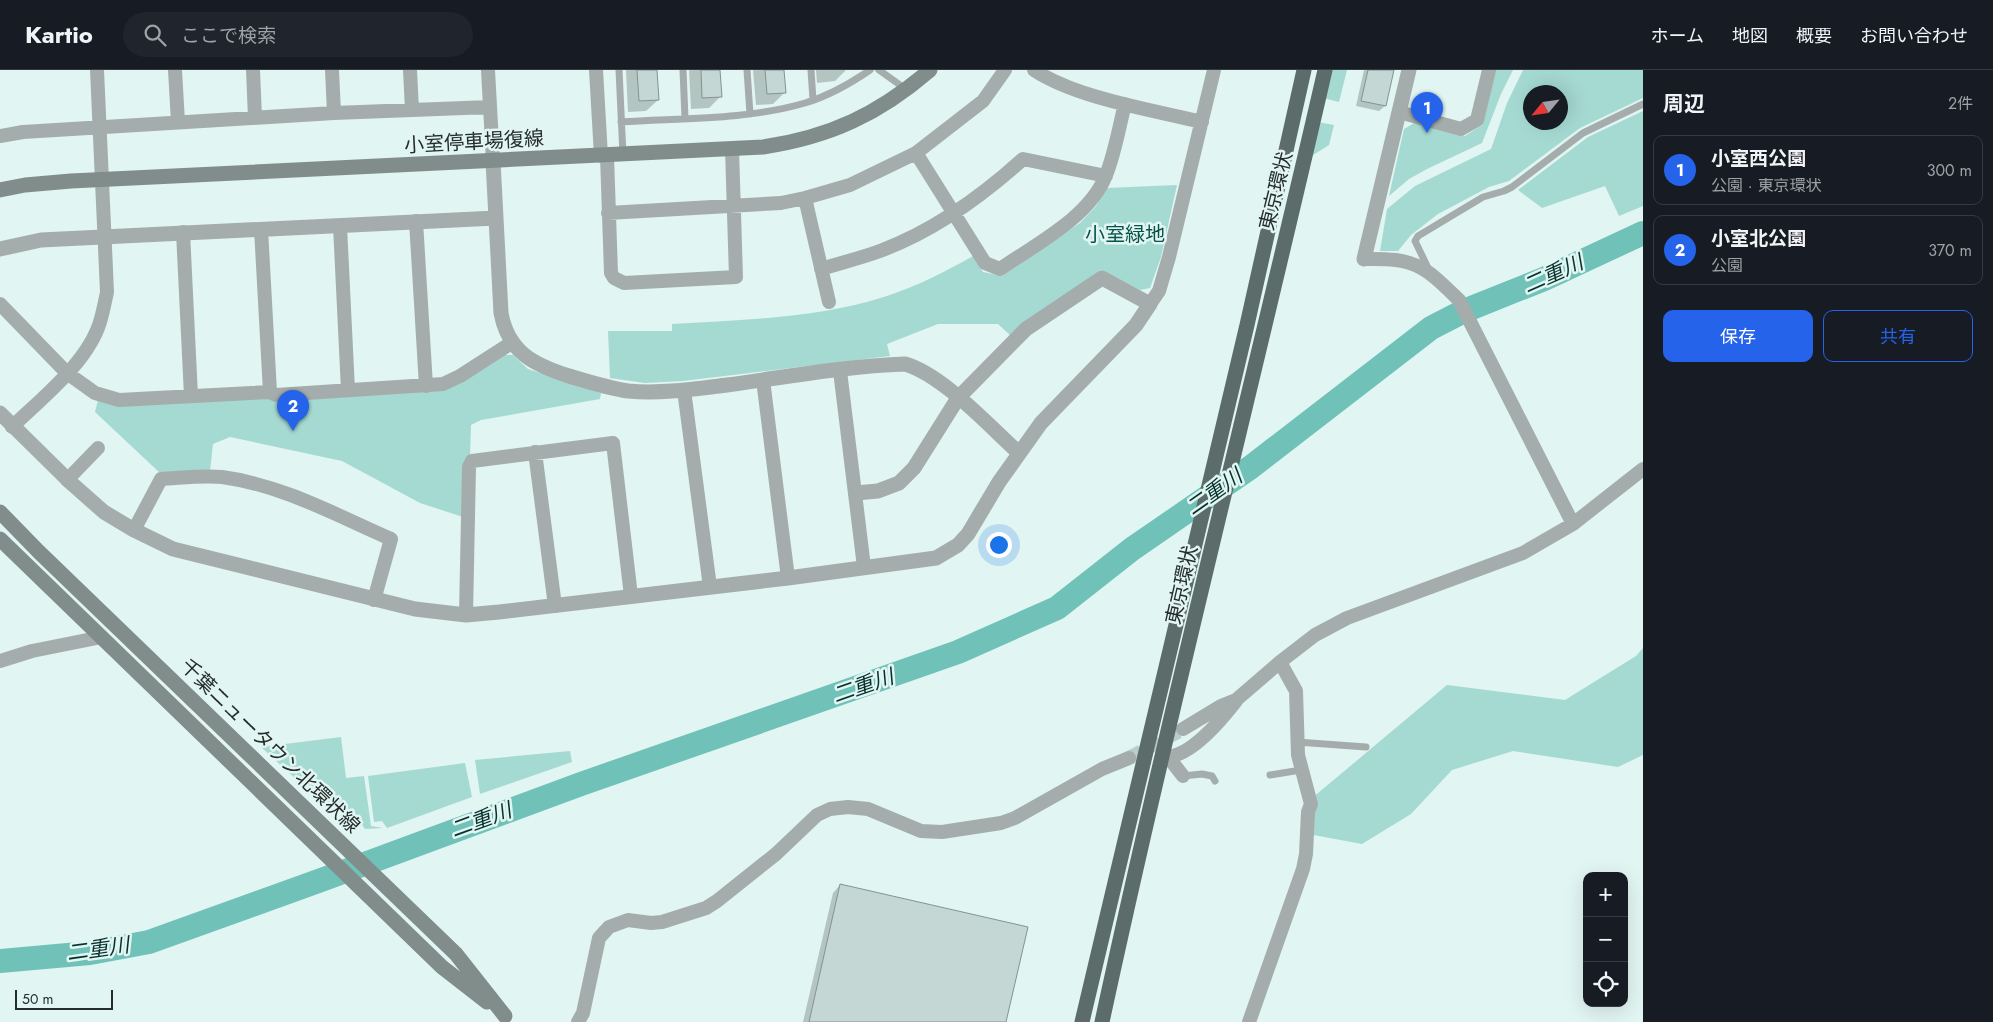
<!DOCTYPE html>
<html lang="ja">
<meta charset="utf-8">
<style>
:root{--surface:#171b24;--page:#20242c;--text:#f1f3f6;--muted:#9ea1a6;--line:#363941;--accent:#2563eb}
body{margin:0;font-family:Jost,"Noto Sans JP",sans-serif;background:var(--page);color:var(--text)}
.controls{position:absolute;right:15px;bottom:15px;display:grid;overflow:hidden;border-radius:10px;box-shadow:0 5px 20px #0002}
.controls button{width:45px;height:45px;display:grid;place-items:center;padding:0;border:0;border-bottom:1px solid var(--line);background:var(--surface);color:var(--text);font:25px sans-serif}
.compass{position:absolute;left:1523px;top:15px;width:45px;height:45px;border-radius:50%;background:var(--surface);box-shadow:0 5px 20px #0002;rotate:241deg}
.scale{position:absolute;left:15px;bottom:12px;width:98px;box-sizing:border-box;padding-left:5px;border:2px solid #252c2b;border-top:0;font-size:14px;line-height:18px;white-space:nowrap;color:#252c2b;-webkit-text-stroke:4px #e1f5f2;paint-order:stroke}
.you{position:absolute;left:998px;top:474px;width:18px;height:18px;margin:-12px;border:4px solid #fff;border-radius:50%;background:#1a73e8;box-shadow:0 0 0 8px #1a73e833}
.badge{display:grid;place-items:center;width:32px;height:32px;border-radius:50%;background:var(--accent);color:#fff;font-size:16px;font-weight:700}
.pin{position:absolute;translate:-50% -41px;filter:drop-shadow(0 1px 2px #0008)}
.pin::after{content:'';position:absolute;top:26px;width:18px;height:15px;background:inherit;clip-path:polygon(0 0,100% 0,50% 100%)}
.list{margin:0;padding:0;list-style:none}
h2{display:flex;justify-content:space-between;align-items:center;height:65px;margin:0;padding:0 20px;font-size:21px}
h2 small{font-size:16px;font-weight:400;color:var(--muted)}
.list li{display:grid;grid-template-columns:32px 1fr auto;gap:15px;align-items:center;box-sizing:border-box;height:70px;margin:0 10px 10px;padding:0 10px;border:1px solid var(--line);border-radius:10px}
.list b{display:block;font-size:19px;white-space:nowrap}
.list p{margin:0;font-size:16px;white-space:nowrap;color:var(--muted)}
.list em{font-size:16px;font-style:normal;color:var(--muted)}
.actions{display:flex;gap:10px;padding:15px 20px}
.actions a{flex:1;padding:11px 0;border:1px solid var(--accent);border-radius:10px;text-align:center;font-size:18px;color:var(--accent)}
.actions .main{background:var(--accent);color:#fff}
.icon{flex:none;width:28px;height:28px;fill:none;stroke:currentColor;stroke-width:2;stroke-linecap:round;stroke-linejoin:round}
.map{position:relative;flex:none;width:1643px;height:952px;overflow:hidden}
header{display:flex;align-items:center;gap:30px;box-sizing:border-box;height:70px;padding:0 25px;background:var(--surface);border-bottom:1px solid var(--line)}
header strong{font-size:24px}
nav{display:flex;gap:28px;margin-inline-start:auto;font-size:18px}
.search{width:350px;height:45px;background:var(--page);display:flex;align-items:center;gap:12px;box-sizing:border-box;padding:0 18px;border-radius:28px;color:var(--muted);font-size:19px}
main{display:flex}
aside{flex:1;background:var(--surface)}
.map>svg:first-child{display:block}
.green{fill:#a5dad3;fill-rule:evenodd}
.shadow{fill:#0003}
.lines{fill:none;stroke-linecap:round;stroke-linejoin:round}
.river{stroke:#70c2b8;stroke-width:24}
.building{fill:#c4d7d4;stroke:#829491}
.minor-tunnel{stroke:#bbcdca;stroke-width:14;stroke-dasharray:14 7;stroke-linecap:butt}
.service{stroke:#a5adac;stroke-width:7}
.minor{stroke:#a5adac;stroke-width:14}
.tertiary{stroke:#a5adac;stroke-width:15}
.secondary{stroke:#818d8b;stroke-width:15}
.trunk{stroke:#5c6c6a;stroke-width:15}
.labels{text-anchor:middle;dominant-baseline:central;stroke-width:5;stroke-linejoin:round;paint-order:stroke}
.street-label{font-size:20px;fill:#252c2b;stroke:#e1f5f2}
.park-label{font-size:20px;fill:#08534c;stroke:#e1f5f2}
.water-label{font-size:21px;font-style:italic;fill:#07312d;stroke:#e1f5f2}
</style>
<header>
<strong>Kartio</strong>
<div class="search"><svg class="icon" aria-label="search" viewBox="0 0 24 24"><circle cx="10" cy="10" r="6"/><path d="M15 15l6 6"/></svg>ここで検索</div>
<nav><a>ホーム</a><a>地図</a><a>概要</a><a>お問い合わせ</a></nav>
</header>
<main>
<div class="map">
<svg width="1643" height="952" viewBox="0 0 1643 952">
<rect width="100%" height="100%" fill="#e1f5f2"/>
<!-- green -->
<path class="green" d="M1330,0H1347L1339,32L1323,28Z
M1495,0H1513L1501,24L1482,73L1427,99L1409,109L1389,126L1404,59L1416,52L1465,66L1482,55Z
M1523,0H1643V28L1580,58L1509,111L1489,117L1438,144L1411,165L1398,181H1380L1387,139L1415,116L1491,79L1507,33ZM1530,22H1560V52H1530Z
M1643,41V136L1619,146L1605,116L1542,138L1518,120L1588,67Z
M1317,52L1334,55L1329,75L1310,87Z
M1177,115L1161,187L1150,218L1140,220L1101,200L1022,256L1011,266L998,254H938L887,274L890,286L683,311L645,313L610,308L608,261H672V254C742,250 820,248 887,226C917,216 945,202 973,186L983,202L1002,206L1080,153L1096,136L1107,118Z
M504,285H513L528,299L601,323L600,329L481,350L471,355L470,387L462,398L463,447L420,433L342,391L230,367L213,374L210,401L160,403L95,342L98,330L427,321Z
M1643,578V685L1618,697L1513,681L1452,700L1411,744L1362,774L1308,764L1305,734L1447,615L1565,630L1636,586Z
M341,667L346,708L364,706L371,756L383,758L365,759C353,740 348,732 324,735L261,677Z
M570,681L572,692L480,724L475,690Z
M465,693L472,727L387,758L382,751L374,752L368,706Z"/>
<!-- shadow -->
<path class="shadow" d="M626,0H656L658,30L646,41L628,42Z
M689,0H719L721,26L709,38L691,39Z
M753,0H783L785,22L773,34L756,35Z
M816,0H846L835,11L817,13Z
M1364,0H1393L1385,36L1379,41L1356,36Z
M840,815L1005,952H803L833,823Z"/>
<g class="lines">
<!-- river -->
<path class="river" d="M0,891L90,883L149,872L324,809L581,714L958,582L1057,538L1132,479L1251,397L1431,258L1464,241L1544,209L1643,163"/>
</g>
<!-- building -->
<path class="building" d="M637,0H657L659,30L639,31Z
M701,0H720L722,27L702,28Z
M765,0H784L786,23L767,24Z
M1368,0H1394L1386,36L1361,31Z
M840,814L1028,857L1006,952H809Z"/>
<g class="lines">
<!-- minor-tunnel -->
<path class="minor-tunnel" d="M1129,688L1183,659"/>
<!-- service -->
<path class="service" d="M619,0L623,85
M683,0L685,48
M747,0L750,44
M811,0L813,30
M879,0L907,20
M621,52C681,48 747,50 805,33C828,26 851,13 870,0
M1429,200L1415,171L1418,166L1483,127L1504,121L1512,117L1583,63L1643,34
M1297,672L1366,677
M1270,705L1301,700
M1183,706L1202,704L1212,706L1215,711"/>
<!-- minor -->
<path class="minor" d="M175,0L178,52
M253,0L255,48
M332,0L334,43
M410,0L412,40
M488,0L493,91
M596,0L601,86
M1034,0C1076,28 1152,40 1202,52
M1399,42L1461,59L1477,50L1489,0
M0,66L23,62L334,43L490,37
M916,83L985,193L1000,199C1036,174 1090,147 1106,105C1115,83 1119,57 1125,34
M607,86L611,203L614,208L624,213L736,207L732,79
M805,128L829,232
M608,143L781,133L805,128L850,115L916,83L983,31L1005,0
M416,151L426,316
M340,156L348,320
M261,159L270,322
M183,162L191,326
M1364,189C1416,188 1423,195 1459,230L1573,454
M821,199C840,193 861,188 880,181C934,161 981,127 1023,89L1106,106
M0,234L67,303L95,323L119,330L270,322L276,325L443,314L460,306L513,272
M1150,234L1159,221L1169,187L1214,0
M840,301L864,497
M763,310L788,508
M684,320L710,517
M12,357C42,328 88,292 100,252C103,242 105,232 107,222L97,0
M535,382L555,536
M67,410L98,378
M134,460L161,409C181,408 202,405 222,407C282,415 336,445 391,469L374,530
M466,545L469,397L472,391L613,373L631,526
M0,591L32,581L102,567
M1183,659L1221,636L1236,630L1280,592L1315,565L1347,548L1523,483L1573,454L1643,399
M1162,686C1187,692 1222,649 1236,631
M1169,688L1183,706
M578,952L583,943L599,868L609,857L628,850L651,853L662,852L706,838L717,831L776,784L817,745L830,739L848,737L868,739L921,761L942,762L1001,753L1015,748L1102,699L1129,688
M1249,952L1303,799L1306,784L1308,742L1311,734L1298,685L1296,621L1280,592"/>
<!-- tertiary -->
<path class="tertiary" d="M493,91L501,243C508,282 534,295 569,306C589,312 608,318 628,321C661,324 694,319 727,315C786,307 846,296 905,294C943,305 989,356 1019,383
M0,179L41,170L496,148
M1364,189L1409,0
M0,343L70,412L104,442L134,460L173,479L415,539L466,545L499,542L788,508L936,488L958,475L968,464L999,412L1041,353L1136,255L1150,234L1102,208L1026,259L958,328L914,398L899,413L878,421L856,423"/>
<!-- secondary -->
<path class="secondary" d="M0,120L25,115L71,111L763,77C830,67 879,44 930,0
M0,442L39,482L456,884L505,946
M0,469L442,897L487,932"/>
<!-- trunk -->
<path class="trunk" d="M1082,952L1247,255L1304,0
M1102,952C1171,633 1252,318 1325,0"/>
</g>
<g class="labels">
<!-- street labels -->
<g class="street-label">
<text transform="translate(474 72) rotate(-3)">小室停車場復線</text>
<text transform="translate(1276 121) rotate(-76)">東京環状</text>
<text transform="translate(1182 515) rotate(-77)">東京環状</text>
<text transform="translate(270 676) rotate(44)">千葉ニュータウン北環状線</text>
</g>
<!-- park labels -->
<g class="park-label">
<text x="1125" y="164">小室緑地</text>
</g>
<!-- water labels -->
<g class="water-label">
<text transform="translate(1553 204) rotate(-24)">二重川</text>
<text transform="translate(1214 422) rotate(-35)">二重川</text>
<text transform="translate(863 616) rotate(-19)">二重川</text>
<text transform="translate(481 750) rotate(-20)">二重川</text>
<text transform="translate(98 879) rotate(-8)">二重川</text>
</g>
</g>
</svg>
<div class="controls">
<button>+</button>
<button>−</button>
<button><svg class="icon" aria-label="locate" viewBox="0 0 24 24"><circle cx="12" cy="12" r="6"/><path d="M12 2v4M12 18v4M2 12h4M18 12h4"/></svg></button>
</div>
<svg class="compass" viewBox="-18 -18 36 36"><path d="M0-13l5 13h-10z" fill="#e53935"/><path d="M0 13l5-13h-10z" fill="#9ea1a6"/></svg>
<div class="scale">50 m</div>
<div class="you"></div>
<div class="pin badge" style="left:1427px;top:63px">1</div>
<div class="pin badge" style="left:293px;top:361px">2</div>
</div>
<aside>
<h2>周辺<small>2件</small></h2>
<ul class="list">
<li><span class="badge">1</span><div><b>小室西公園</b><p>公園 · 東京環状</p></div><em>300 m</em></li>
<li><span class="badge">2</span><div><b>小室北公園</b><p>公園</p></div><em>370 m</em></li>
</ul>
<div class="actions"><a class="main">保存</a><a>共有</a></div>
</aside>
</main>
